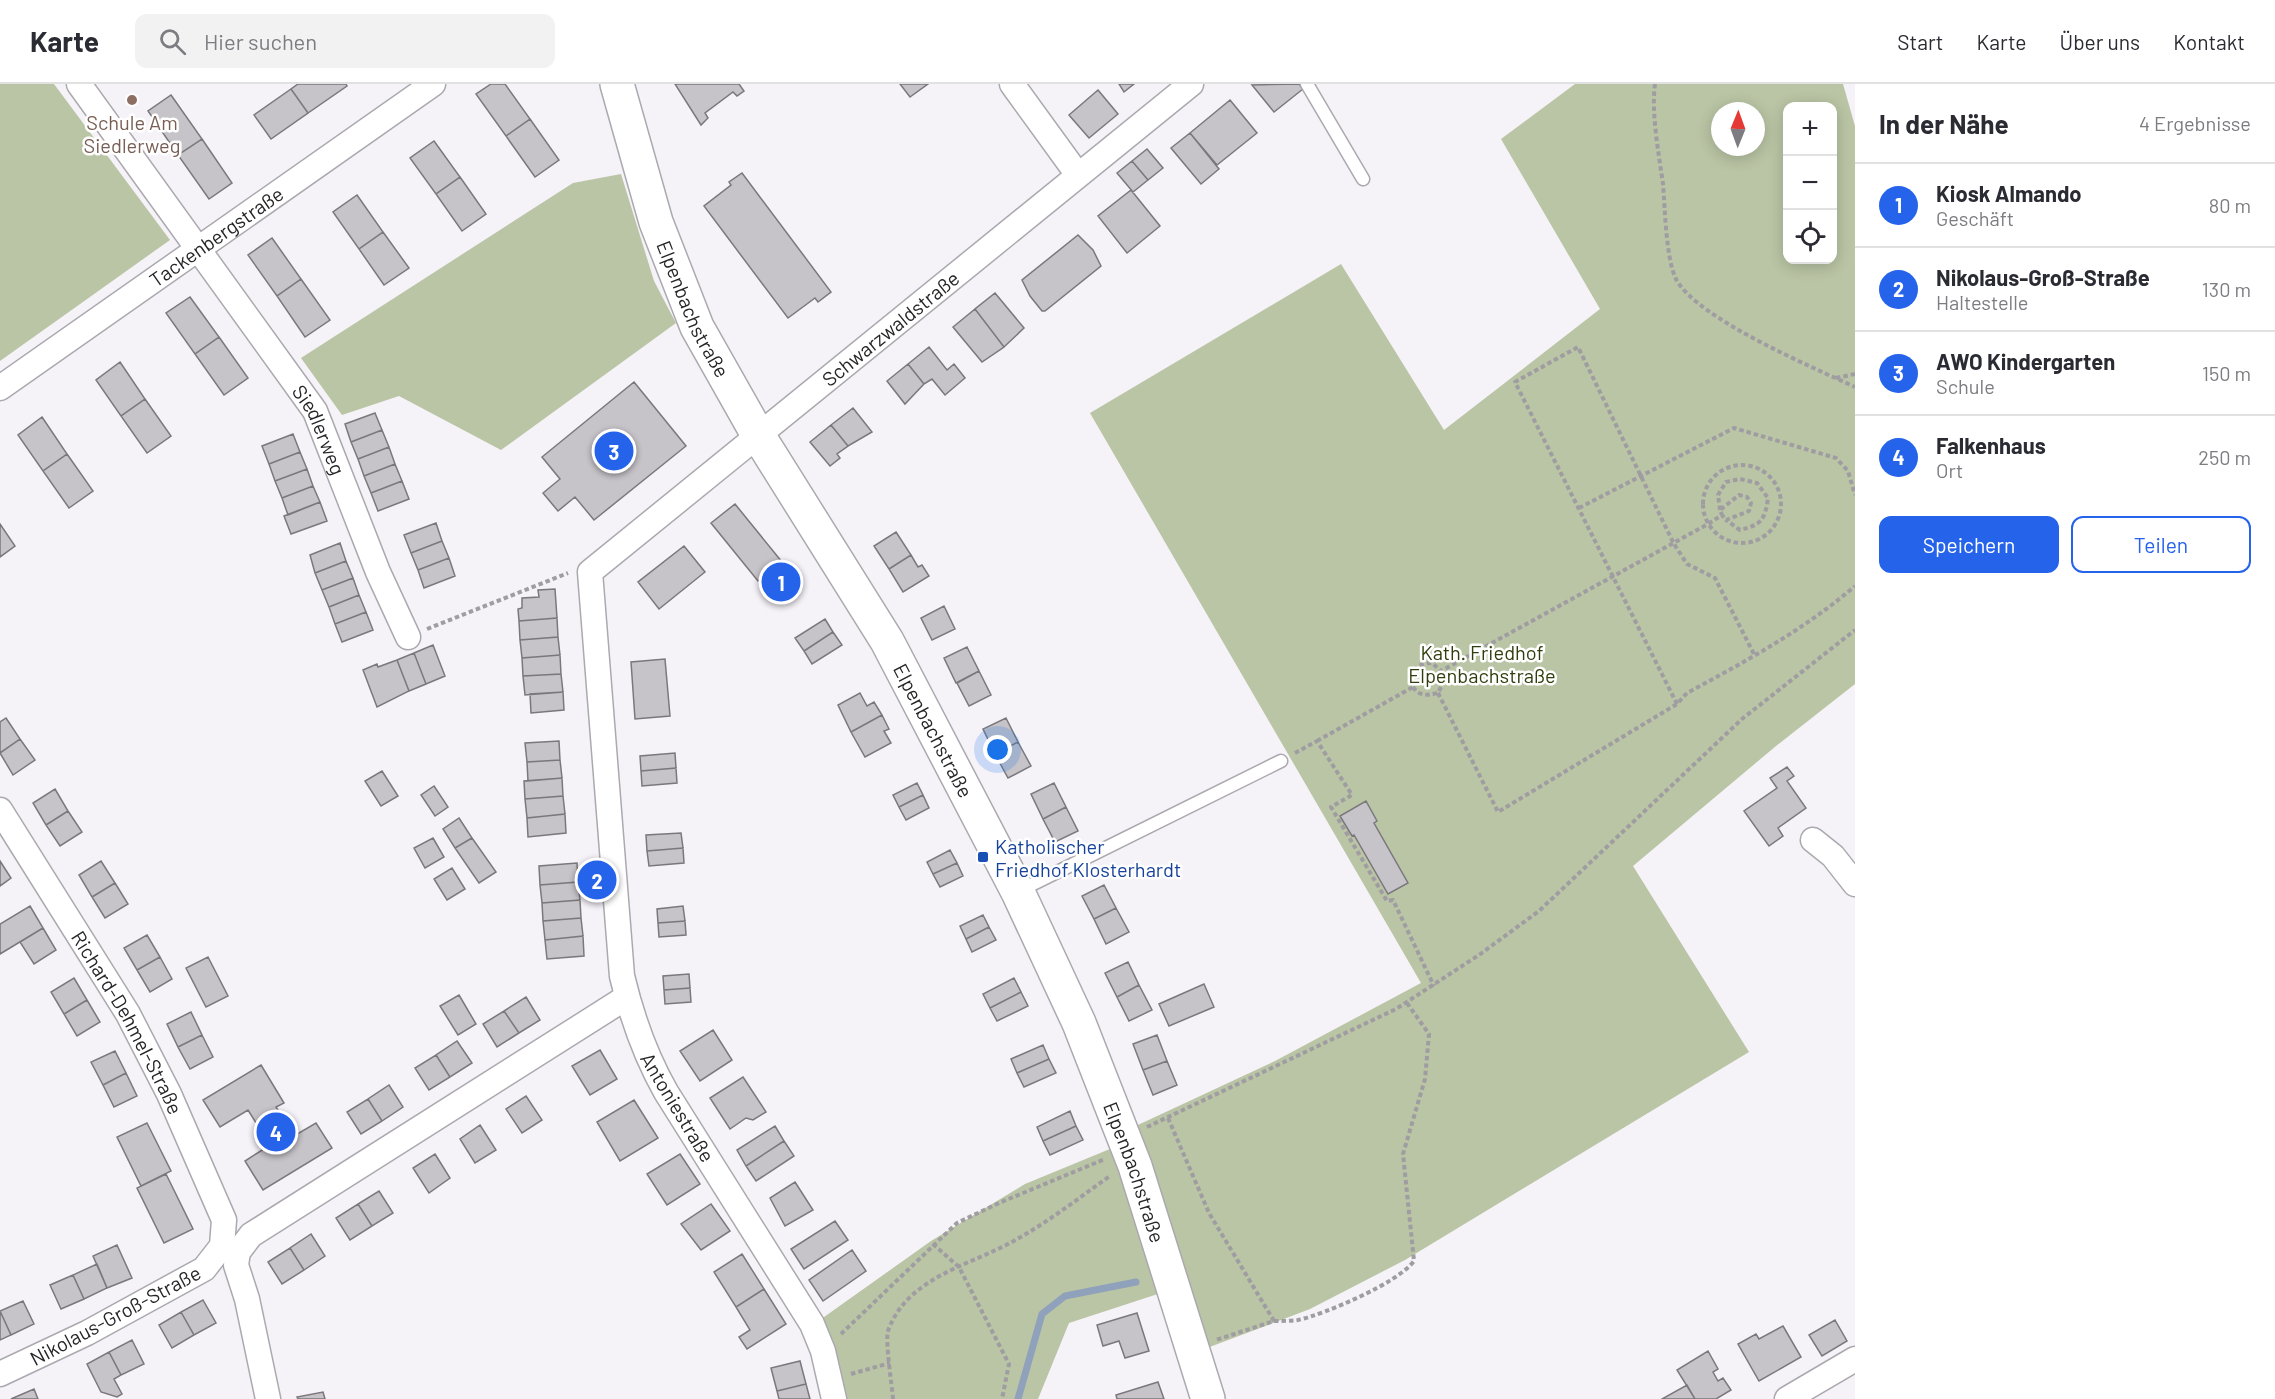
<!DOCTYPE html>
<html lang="de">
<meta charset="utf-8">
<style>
:root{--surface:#fff;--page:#f2f2f3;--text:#2b2b33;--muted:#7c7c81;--line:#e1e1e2;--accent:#2563eb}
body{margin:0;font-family:Barlow,sans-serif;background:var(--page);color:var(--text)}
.controls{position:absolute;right:18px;top:18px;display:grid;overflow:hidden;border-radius:12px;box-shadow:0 3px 15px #0003}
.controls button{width:54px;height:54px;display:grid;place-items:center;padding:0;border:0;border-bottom:2px solid var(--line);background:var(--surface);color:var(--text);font:30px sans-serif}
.compass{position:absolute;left:1711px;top:18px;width:54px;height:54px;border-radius:50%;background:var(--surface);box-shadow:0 3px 15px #0003;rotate:1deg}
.you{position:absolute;left:998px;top:666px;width:21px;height:21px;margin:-15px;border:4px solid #fff;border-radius:50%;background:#1a73e8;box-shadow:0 0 0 9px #1a73e833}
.badge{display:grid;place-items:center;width:39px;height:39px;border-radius:50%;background:var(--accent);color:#fff;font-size:20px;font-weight:700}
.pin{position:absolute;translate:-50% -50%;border:3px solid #fff;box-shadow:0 2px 6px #0006}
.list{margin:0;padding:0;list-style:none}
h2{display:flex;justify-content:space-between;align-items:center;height:78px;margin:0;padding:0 24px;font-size:26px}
h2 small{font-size:20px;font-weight:400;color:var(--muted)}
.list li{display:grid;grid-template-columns:39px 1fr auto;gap:18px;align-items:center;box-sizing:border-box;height:84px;padding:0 24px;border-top:2px solid var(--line)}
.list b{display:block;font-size:22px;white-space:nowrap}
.list p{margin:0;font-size:20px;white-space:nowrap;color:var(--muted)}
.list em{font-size:20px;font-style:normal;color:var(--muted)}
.actions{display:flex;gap:12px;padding:18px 24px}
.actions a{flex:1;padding:14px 0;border:2px solid var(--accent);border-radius:12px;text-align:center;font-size:21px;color:var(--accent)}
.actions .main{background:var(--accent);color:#fff}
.icon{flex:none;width:33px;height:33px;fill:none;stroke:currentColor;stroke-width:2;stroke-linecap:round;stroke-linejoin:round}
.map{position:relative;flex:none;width:1855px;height:1315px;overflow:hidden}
header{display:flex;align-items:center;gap:36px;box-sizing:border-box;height:84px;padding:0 30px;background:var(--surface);border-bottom:2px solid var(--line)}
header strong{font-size:28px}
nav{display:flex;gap:33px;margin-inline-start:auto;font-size:21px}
.search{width:420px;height:54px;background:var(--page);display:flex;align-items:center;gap:15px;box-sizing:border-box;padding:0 21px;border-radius:12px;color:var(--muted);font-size:22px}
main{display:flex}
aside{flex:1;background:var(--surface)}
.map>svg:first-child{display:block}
.green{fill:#bac5a5;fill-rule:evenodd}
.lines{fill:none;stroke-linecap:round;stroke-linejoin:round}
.stream{stroke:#90a1bc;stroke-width:7}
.building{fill:#c6c3c9;stroke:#7a787d;stroke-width:1.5}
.lane-casing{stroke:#aba9af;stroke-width:15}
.street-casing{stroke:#aba9af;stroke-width:27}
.secondary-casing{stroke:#aba9af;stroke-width:36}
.path{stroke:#9f9da1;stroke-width:4;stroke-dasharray:4.5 3;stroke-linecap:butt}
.lane{stroke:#fff;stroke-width:12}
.street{stroke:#fff;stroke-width:24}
.secondary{stroke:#fff;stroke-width:33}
.education-dot{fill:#8d6e63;stroke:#fff;stroke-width:2}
.transit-dot{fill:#1a4fb4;stroke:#fff;stroke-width:2}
.labels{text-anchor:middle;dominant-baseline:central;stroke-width:5;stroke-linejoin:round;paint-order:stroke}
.education-label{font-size:20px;fill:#785e54;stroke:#fff}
.street-label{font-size:20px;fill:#252426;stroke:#fff}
.park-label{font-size:20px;fill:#303d0d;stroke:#fff}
.transit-label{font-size:20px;fill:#164399;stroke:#fff;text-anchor:start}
</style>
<header>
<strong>Karte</strong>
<div class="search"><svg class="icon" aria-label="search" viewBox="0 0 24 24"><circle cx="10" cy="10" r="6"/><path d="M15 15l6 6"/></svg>Hier suchen</div>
<nav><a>Start</a><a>Karte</a><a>Über uns</a><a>Kontakt</a></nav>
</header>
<main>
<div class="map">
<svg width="1855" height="1315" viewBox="0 0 1855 1315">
<rect width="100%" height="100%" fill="#f5f2f8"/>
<!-- green -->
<path class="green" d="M0,0H54L170,156L0,277Z
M1575,0H1843L1855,42V600L1776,662L1633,782L1749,968L1405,1176L1310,1225L1199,1267L1125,1047L1275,977L1421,899L1090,329L1341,180L1444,346L1600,225L1501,55ZM1788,22H1832V176H1788ZM1720,27H1756V63H1720Z
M621,90L654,197L676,239L501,366L399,312L342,331L301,274L573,99Z
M1122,1060L1170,1206L1069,1239L1038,1315H839L817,1238L931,1157L1025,1100Z"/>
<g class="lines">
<!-- stream -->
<path class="stream" d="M1018,1315L1042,1230L1065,1212L1136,1198"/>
</g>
<!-- building -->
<path class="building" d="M298,0H346L347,2L308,29L291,5Z
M491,0H505L530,35L506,52L476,10Z
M675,0H739L744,7L737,12L733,8L705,29L708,34L701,41Z
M900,0H928L910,13Z
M1119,0H1134L1124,8Z
M1299,0L1303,5L1274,28L1252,1Z
M291,5L308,29L271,55L254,31Z
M1098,6L1118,30L1089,54L1069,31Z
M171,11L202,55L178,71L148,27Z
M1230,16L1257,49L1217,81L1190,49Z
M530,35L559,76L535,93L506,52Z
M1190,49L1219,85L1201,100L1171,64Z
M202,55L232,99L209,115L178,71Z
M434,57L460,93L436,110L410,74Z
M1147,65L1163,84L1148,96L1132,77Z
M1132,77L1148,96L1133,108L1117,89Z
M742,89L831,208L818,218L815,214L788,234L704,122L731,101L729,98Z
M460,93L486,130L462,147L436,110Z
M1131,106L1160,142L1127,169L1098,132Z
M357,111L383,148L359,165L333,128Z
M383,148L409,184L384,201L359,165Z
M1078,151L1093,166L1101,182L1045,227H1042L1030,212L1022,196Z
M272,154L301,195L277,212L248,171Z
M301,195L330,236L305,253L277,212Z
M995,209L1024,244L1004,263L975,225Z
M190,213L219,253L195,270L166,229Z
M975,225L1004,263L982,278L953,243Z
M219,253L248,294L224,311L195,270Z
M929,263L947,286L954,280L965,294L945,311L932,295L924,300L908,280Z
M120,278L145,315L121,332L96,296Z
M908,280L924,300L905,320L887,297Z
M634,298L686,362L594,436L575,413L558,427L543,409L560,395L542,373Z
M145,315L171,352L147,369L121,332Z
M853,324L872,348L848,362L831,341Z
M375,329L382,346L351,358L345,340Z
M42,333L67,370L43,387L18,351Z
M831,341L848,362L837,370L840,374L830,382L810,358Z
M382,346L389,363L358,375L351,358Z
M293,350L300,368L269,380L262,362Z
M389,363L395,380L364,392L358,375Z
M300,368L307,385L275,397L269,380Z
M67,370L93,407L69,424L43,387Z
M395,380L402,397L371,409L364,392Z
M307,385L313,402L282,414L275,397Z
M402,397L409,415L378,427L371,409Z
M313,402L320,418L288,431L282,414Z
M320,418L327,437L291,450L284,432Z
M735,420L782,478L758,497L711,439Z
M436,439L442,457L411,469L404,451Z
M0,440L15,462L0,473Z
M896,448L911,471L889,485L874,462Z
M442,457L449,474L418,486L411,469Z
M340,459L346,477L315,489L310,471Z
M684,462L705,488L659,525L638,498Z
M911,471L918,483L922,481L929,492L903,508L889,485Z
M449,474L455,492L424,504L418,486Z
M346,477L353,494L322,506L315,489Z
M782,478L800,502L781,518L763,494Z
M353,494L359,511L329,523L322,506Z
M555,505L557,534L519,537L518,525L522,524V514L539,513L538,506Z
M359,511L366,528L335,540L329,523Z
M944,522L955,545L932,556L921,534Z
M366,528L373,546L342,558L335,540Z
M557,534L558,553L520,556L519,537Z
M825,535L833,548L804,567L795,554Z
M833,548L842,561L812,580L804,567Z
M558,553L560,571L522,574L520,556Z
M433,561L445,592L426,600L414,569Z
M967,563L979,587L956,599L944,574Z
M414,569L426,600L409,607L397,576Z
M560,571L561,590L523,592L522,574Z
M665,575L670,632L635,635L631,578Z
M397,576L409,607L377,623L363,586L377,580L378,583Z
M979,587L991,611L969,622L957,599Z
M561,590L563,608L525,611L523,592Z
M563,608L564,626L531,629L530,610Z
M860,609L867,622L874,618L882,631L851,648L838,621Z
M882,631L889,645L884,647L891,659L865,673L851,648Z
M6,634L20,655L0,669V638Z
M1006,634L1018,658L995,670L983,645Z
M20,655L35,676L13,691L0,669Z
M559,657L560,676L527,678L525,659Z
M1018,658L1031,682L1008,694L995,670Z
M675,669L676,684L641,687L640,672Z
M560,676L562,694L528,697L527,678Z
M1787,683L1794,692L1787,697L1806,724L1778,744L1783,752L1769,762L1744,727L1777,704L1770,694Z
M676,684L677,699L642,702L641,687Z
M382,687L398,712L381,722L365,697Z
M562,694L563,712L525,715L524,697Z
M917,699L923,711L899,723L893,711Z
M1054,699L1066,723L1043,735L1031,710Z
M434,702L448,723L435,732L421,711Z
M55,705L68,727L46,741L33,719Z
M923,711L929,724L906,736L899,723Z
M563,712L565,730L527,734L525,715Z
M1366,717L1377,737L1374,739L1408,799L1388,810L1354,751L1352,752L1340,732Z
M1066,723L1078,747L1055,758L1043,735Z
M68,727L82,748L60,762L46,741Z
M565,730L566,749L528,753L527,734Z
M459,734L472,754L455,764L443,745Z
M681,749L683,764L647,767L646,751Z
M433,754L444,773L425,784L414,764Z
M472,754L496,788L479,799L455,764Z
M683,764L684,779L649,782L647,767Z
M950,766L957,779L933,790L927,778Z
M0,777L11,794L0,802Z
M101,777L115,799L92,813L79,791Z
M577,779L578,798L540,801L539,782Z
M957,779L963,792L940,803L933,790Z
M452,784L465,805L447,816L434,795Z
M578,798L580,816L542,819L540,801Z
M115,799L128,820L105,834L92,813Z
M1104,801L1116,824L1094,835L1082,812Z
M580,816L581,834L543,837L542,819Z
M30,822L43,844L0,870V840Z
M683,822L685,837L658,839L657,825Z
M1116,824L1129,848L1106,860L1094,835Z
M983,831L989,843L966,855L960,842Z
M581,834L583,852L545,856L543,837Z
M685,837L686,851L659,853L658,839Z
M989,843L996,856L972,868L966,855Z
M43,844L56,866L34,880L20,858Z
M147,851L160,873L137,886L124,864Z
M583,852L584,872L547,875L545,856Z
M160,873L172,895L150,908L137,886Z
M208,873L228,912L206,923L186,884Z
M1128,878L1139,901L1117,913L1105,889Z
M689,890L690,904L664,906L663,892Z
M74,894L87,916L64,930L51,908Z
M1014,894L1021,908L990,924L983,910Z
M1204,900L1214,923L1169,942L1159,920Z
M1139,901L1152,926L1129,937L1117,913Z
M690,904L691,918L665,920L664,906Z
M1021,908L1028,922L997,937L990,924Z
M459,911L476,940L458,951L440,922Z
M526,913L540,936L519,949L504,927Z
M87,916L100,938L77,952L64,930Z
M504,927L519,949L497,963L483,940Z
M191,928L202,951L178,963L167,940Z
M713,946L732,976L700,997L680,967Z
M202,951L213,973L190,985L178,963Z
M1157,951L1167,977L1143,986L1133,960Z
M457,957L472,979L450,993L436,971Z
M1043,961L1049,975L1017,989L1011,975Z
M600,966L617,995L590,1011L572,982Z
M115,967L126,989L103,1001L91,978Z
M436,971L450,993L429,1006L415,984Z
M1049,975L1056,989L1024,1003L1017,989Z
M1167,977L1177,1001L1153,1011L1143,986Z
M261,981L284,1019L276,1023L294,1052L316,1039L332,1064L263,1106L245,1077L270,1061L248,1026L220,1043L203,1016Z
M126,989L137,1012L114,1023L103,1001Z
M743,993L766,1028L753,1036L746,1034L730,1045L710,1014Z
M389,1001L403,1023L382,1037L368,1015Z
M526,1012L542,1036L522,1049L506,1025Z
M368,1015L382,1037L361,1050L347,1028Z
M634,1016L658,1054L620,1077L597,1038Z
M1070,1027L1076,1042L1043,1057L1037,1043Z
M147,1039L171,1087L141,1102L117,1053Z
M480,1041L496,1066L475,1079L460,1055Z
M775,1042L784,1057L746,1082L737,1066Z
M1076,1042L1083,1056L1050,1071L1043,1057Z
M784,1057L794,1072L756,1097L746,1082Z
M435,1070L450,1094L429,1109L413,1084Z
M680,1070L700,1100L667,1121L647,1090Z
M166,1090L193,1145L164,1159L137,1104Z
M795,1098L813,1126L785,1142L770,1114Z
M379,1107L393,1129L372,1142L358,1120Z
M358,1120L372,1142L350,1156L336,1134Z
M711,1120L730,1147L701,1166L681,1140Z
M835,1137L848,1156L804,1185L791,1165Z
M311,1150L325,1172L304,1186L290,1164Z
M117,1161L132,1194L107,1204L93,1172Z
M290,1164L304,1186L282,1200L268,1178Z
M852,1166L866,1187L823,1217L809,1196Z
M742,1170L764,1205L736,1223L714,1188Z
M97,1180L107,1204L84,1215L73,1191Z
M73,1191L84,1215L61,1225L50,1201Z
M764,1205L786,1240L747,1265L739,1253L750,1246L736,1223Z
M203,1216L216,1239L194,1251L181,1228Z
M23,1217L34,1240L11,1251L0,1227Z
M0,1227L11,1251L0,1256Z
M181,1228L194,1251L172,1264L159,1241Z
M1137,1229L1149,1267L1125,1274L1119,1257L1103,1262L1097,1241Z
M1835,1236L1847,1257L1822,1272L1809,1251Z
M1783,1242L1801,1273L1759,1297L1738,1260L1756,1250L1759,1255Z
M132,1256L144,1280L121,1291L109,1268Z
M1708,1267L1718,1285L1713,1288L1718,1297L1723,1294L1731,1306L1716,1315H1695L1677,1286Z
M109,1268L121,1291L114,1295L122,1310L117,1313L101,1308L87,1280Z
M800,1277L806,1300L777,1307L771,1284Z
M1158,1298L1164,1315H1117L1116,1311Z
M806,1300L810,1315H779L777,1307Z
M1687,1301L1695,1315H1662Z
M34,1305L38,1315H11Z
M323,1308L325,1315H298L297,1313Z"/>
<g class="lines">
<!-- lane casing -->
<g class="lane-casing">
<path id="lane" d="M1307,0L1363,95
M1019,807L1281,677"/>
</g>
<!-- street casing -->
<g class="street-casing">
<g id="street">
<path id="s1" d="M79,0L315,327L378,488L408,553"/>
<path d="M1012,0L1078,91"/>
<path id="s2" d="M0,304L433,0"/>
<path id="s3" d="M0,726L128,930L169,1010L224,1136L222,1162L204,1185L87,1249L0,1290"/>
<path d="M1813,756L1833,772L1855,800"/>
<path d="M268,1315L247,1215L236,1181L238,1168L251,1151L627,913"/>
<path id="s4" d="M834,1315L823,1267L812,1240L666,1008C645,971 632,934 622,892L590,488L1191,0"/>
<path d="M1787,1315L1855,1275"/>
</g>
</g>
<!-- secondary casing -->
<g class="secondary-casing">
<g id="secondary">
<path id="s5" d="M617,0L656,138L697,243L758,351L887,557L1018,808L1079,939L1135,1082L1208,1315"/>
</g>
</g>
<!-- path -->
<path class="path" d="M1655,0C1651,29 1659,71 1663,100C1665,125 1666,175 1676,195C1696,234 1814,284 1855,303
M1836,294L1855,290
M1703 420a39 39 0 1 1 78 0a39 39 0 1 1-78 0Z
M1579,424L1734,344L1836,374L1848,387L1855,411
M1720,426L1718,411L1726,398L1740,395L1757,399L1768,414C1765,436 1761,441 1740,446L1726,436
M427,545L568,489
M1413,603C1420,613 1427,611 1438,609L1442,601L1441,587
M1438,609L1498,728L1677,620L1687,609C1746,577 1804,546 1855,502
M1677,620L1515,298L1578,263L1674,460L1687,480L1715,494L1755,572
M1317,657L1413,603C1408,588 1416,579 1432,579L1441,587L1708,440L1722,431L1720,426L1739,411L1747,413L1751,419L1749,427L1726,436L1722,431
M1295,669L1317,657L1352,711L1331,723L1387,817L1393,816L1434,902
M1168,1034L1209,1129L1274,1237L1216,1256
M1147,1043L1396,925L1479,871L1539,827L1742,635L1855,546
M933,1160L959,1183L1009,1280L1002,1315
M1274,1237C1282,1237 1290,1237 1298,1236C1325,1230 1398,1199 1414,1177L1403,1070L1425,995L1429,950L1407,919
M841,1250L957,1139L999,1119L1105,1075
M851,1290L890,1279
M893,1315C892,1302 885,1256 888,1247C908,1191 974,1181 1019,1154C1051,1136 1080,1113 1110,1092"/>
<!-- lane -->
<use href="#lane" class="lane"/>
<!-- street -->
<use href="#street" class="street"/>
<!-- secondary -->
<use href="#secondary" class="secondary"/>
</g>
<!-- markers -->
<circle class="education-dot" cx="132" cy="16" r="6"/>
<rect class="transit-dot" x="977" y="767" width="12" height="12" rx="3"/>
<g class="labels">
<!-- education labels -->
<g class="education-label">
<text x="132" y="38">Schule Am<tspan x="132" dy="23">Siedlerweg</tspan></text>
</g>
<!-- street labels -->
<g class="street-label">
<text stroke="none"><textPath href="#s2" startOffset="264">Tackenbergstraße</textPath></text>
<text stroke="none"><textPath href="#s5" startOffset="238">Elpenbachstraße</textPath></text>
<text stroke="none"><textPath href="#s4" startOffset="1269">Schwarzwaldstraße</textPath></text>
<text stroke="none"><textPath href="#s1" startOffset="422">Siedlerweg</textPath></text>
<text stroke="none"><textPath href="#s5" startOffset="724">Elpenbachstraße</textPath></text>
<text stroke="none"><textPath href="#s3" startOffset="248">Richard-Dehmel-Straße</textPath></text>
<text transform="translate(678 1023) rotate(59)">Antoniestraße</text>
<text stroke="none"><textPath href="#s5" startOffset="1210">Elpenbachstraße</textPath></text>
<text transform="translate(115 1231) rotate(-28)">Nikolaus-Groß-Straße</text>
</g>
<!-- park labels -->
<g class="park-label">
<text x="1482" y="568">Kath. Friedhof<tspan x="1482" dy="23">Elpenbachstraße</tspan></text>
</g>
<!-- transit labels -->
<g class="transit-label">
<text x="995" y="762">Katholischer<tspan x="995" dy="23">Friedhof Klosterhardt</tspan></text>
</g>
</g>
</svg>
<div class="controls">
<button>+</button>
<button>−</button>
<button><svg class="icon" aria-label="locate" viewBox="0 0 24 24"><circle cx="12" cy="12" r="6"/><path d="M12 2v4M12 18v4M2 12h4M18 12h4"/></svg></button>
</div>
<svg class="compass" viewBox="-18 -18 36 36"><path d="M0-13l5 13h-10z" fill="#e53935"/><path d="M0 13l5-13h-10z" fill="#7c7c81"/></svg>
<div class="you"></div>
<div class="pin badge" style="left:781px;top:498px">1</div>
<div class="pin badge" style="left:597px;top:796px">2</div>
<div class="pin badge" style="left:614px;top:367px">3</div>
<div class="pin badge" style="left:276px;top:1048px">4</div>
</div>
<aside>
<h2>In der Nähe<small>4 Ergebnisse</small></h2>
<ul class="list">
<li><span class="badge">1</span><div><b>Kiosk Almando</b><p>Geschäft</p></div><em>80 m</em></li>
<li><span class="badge">2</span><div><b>Nikolaus-Groß-Straße</b><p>Haltestelle</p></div><em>130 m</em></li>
<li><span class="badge">3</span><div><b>AWO Kindergarten</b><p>Schule</p></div><em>150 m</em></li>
<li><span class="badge">4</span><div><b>Falkenhaus</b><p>Ort</p></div><em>250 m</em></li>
</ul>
<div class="actions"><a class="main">Speichern</a><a>Teilen</a></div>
</aside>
</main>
